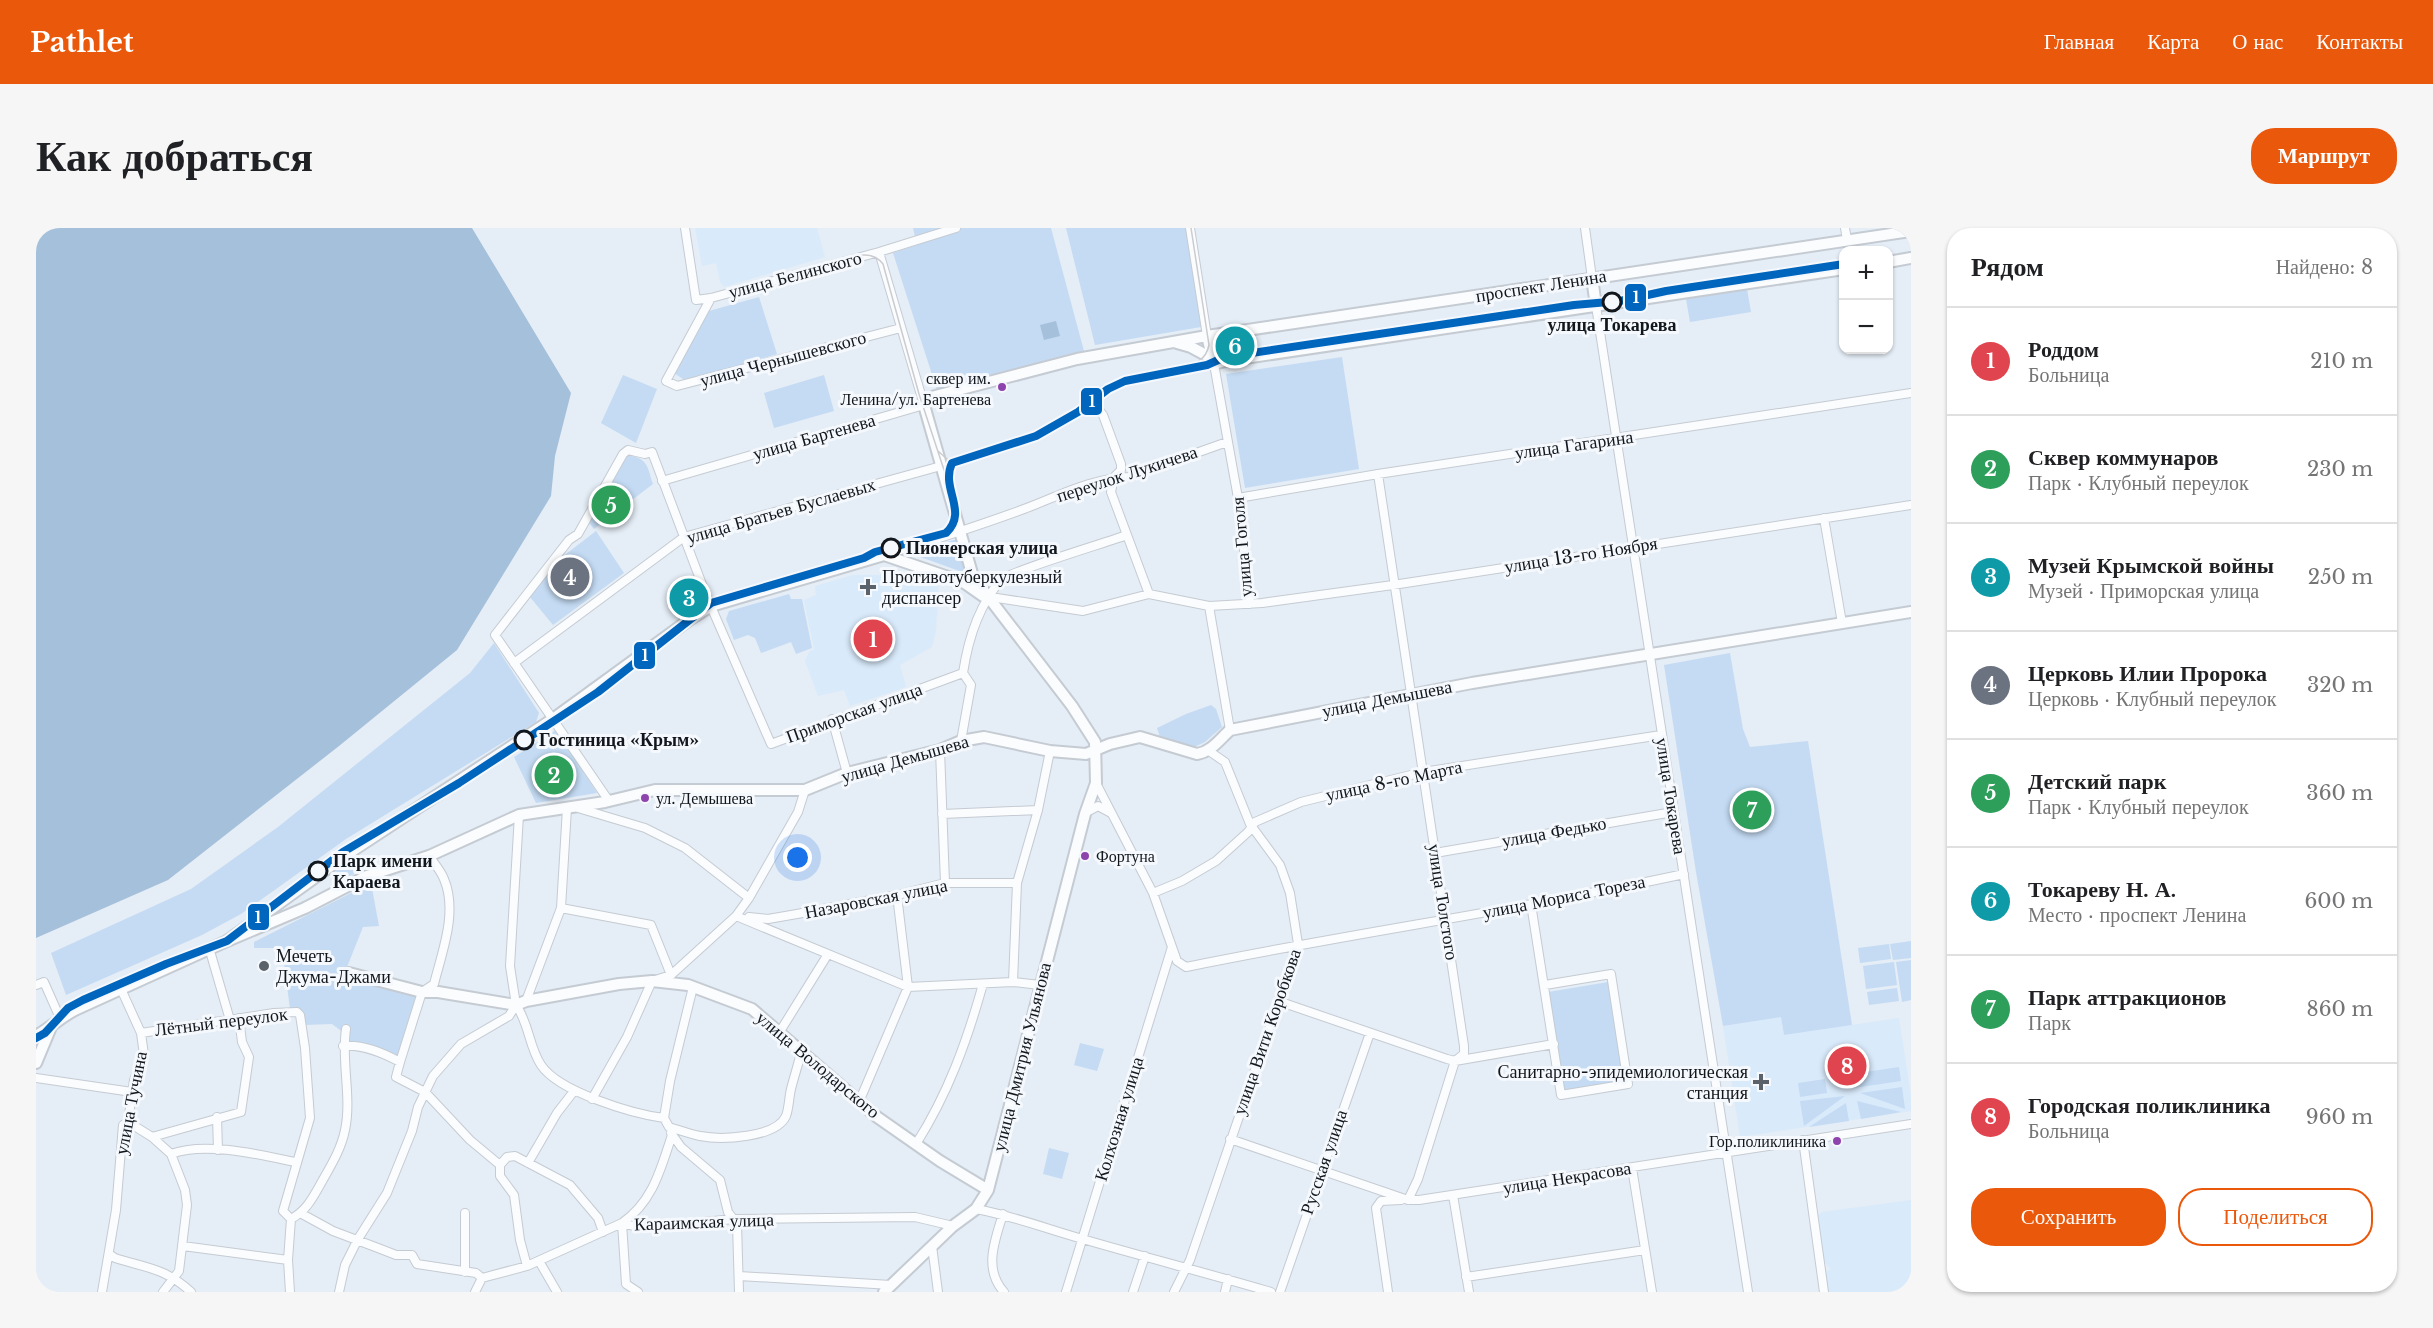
<!DOCTYPE html>
<html lang="ru">
<meta charset="utf-8">
<style>
:root{--surface:#fff;--page:#f6f6f6;--text:#202124;--muted:#757577;--line:#e0e0e0;--accent:#ea580c}
body{margin:0;font-family:"Libre Baskerville",serif;background:var(--page);color:var(--text)}
.controls{position:absolute;right:18px;top:18px;display:grid;overflow:hidden;border-radius:12px;box-shadow:0 2px 4px #0004}
.controls button{width:54px;height:54px;display:grid;place-items:center;padding:0;border:0;border-bottom:2px solid var(--line);background:var(--surface);color:var(--text);font:30px sans-serif}
.you{position:absolute;left:762px;top:630px;width:21px;height:21px;margin:-15px;border:4px solid #fff;border-radius:50%;background:#1a73e8;box-shadow:0 0 0 9px #1a73e833}
.badge{display:grid;place-items:center;width:39px;height:39px;border-radius:50%;background:var(--accent);color:#fff;font-size:20px;font-weight:700}
.pin{position:absolute;translate:-50% -50%;border:3px solid #fff;box-shadow:0 2px 6px #0006}
.list{margin:0;padding:0;list-style:none}
h2{display:flex;justify-content:space-between;align-items:center;height:78px;margin:0;padding:0 24px;font-size:26px}
h2 small{font-size:20px;font-weight:400;color:var(--muted)}
.list li{display:grid;grid-template-columns:39px 1fr auto;gap:18px;align-items:center;box-sizing:border-box;height:108px;padding:0 24px;border-top:2px solid var(--line)}
.list b{display:block;font-size:22px;white-space:nowrap}
.list p{margin:0;font-size:20px;white-space:nowrap;color:var(--muted)}
.list em{font-size:20px;font-style:normal;color:var(--muted)}
.actions{display:flex;gap:12px;padding:18px 24px}
.actions a{flex:1;padding:14px 0;border:2px solid var(--accent);border-radius:24px;text-align:center;font-size:21px;color:var(--accent)}
.actions .main{background:var(--accent);color:#fff}
.map{position:relative;flex:none;width:1875px;height:1064px;overflow:hidden;border-radius:24px}
header{display:flex;align-items:center;gap:36px;box-sizing:border-box;height:84px;padding:0 30px;background:var(--accent);color:#fff}
header strong{font-size:28px}
nav{display:flex;gap:33px;margin-inline-start:auto;font-size:21px}
.intro{display:flex;align-items:center;justify-content:space-between;box-sizing:border-box;height:144px;padding:0 36px}
h1{margin:0;font-size:42px}
.button{padding:15px 27px;border-radius:24px;background:var(--accent);color:#fff;font-size:21px;font-weight:700}
main{display:flex;gap:36px;padding:0 36px}
aside{flex:1;background:var(--surface);border-radius:24px;box-shadow:0 2px 4px #0004}
.map>svg:first-child{display:block}
.built{fill:#d9eafb}
.green{fill:#c4dbf3}
.water{fill:#a5c0db}
.lines{fill:none;stroke-linecap:round;stroke-linejoin:round}
.street-casing{stroke:#c5cbd2;stroke-width:10}
.secondary-casing{stroke:#c5cbd2;stroke-width:14}
.street{stroke:#fbfcfe;stroke-width:8}
.secondary{stroke:#fbfcfe;stroke-width:10}
.tram{stroke:#cacccf;stroke-width:1.5}
.tram-1-casing{stroke:#f5f9fd;stroke-width:12}
.tram-1{stroke:#0065bd;stroke-width:8}
.stop-dot{fill:#f5f9fd;stroke:#11171d;stroke-width:3}
.bus-dot{fill:#8e44ad;stroke:#f5f9fd;stroke-width:2}
.poi-dot{fill:#5b6269;stroke:#f5f9fd;stroke-width:2}
.labels{text-anchor:middle;dominant-baseline:central;stroke-width:6;stroke-linejoin:round;paint-order:stroke}
.bus-label{font-size:16px;fill:#11171d;stroke:#f5f9fd;text-anchor:end}
.street-label{font-size:18px;fill:#11171d;stroke:#f5f9fd}
.stop-label{font-size:18px;font-weight:bold;fill:#11171d;stroke:#f5f9fd;text-anchor:start}
.poi-label{font-size:18px;fill:#11171d;stroke:#f5f9fd;text-anchor:start}
.line-badge{stroke:#f5f9fd;stroke-width:2}
.badge-label{font-size:16px;text-anchor:middle;font-weight:bold;fill:#fff}
</style>
<header>
<strong>Pathlet</strong>
<nav><a>Главная</a><a>Карта</a><a>О нас</a><a>Контакты</a></nav>
</header>
<div class="intro"><h1>Как добраться</h1><a class="button">Маршрут</a></div>
<main>
<div class="map">
<svg width="1875" height="1064" viewBox="0 0 1875 1064">
<rect width="100%" height="100%" fill="#e5edf6"/>
<!-- built -->
<path class="built" d="M659,0H781L789,29L688,59L684,54L680,35L666,38Z
M817,347H892L903,350L900,403L896,419L864,437L870,459L814,478L808,462L782,468L769,433L773,424L778,421L768,372L780,367L779,358Z
M1745,789L1748,807L1863,790L1875,868V883L1704,909L1687,798Z
M1875,972V1064H1792L1789,1044L1795,1041L1788,1034L1782,987L1786,984Z"/>
<!-- green -->
<path class="green" d="M877,0H1015L1048,123L901,162L857,25L881,17Z
M1030,0H1150L1165,99L1059,117Z
M1711,61L1715,84L1654,94L1650,71Z
M723,69L741,126L650,153L638,145L673,83Z
M1306,129L1323,241L1209,260L1190,146Z
M587,147L621,161L600,215L565,195Z
M788,147L798,183L738,200L728,165Z
M592,227C613,231 611,239 617,256L558,301L552,293Z
M560,303L588,345L517,397L494,369L521,333Z
M921,311L930,339L926,344L879,327L881,323Z
M753,366L755,371H766L776,420L760,426L755,414L725,425L719,410L712,407L698,412L690,391L693,383Z
M458,415L503,485L500,494L310,611L205,686L166,707L30,767L15,725L155,661L242,599L434,445Z
M1694,425L1707,501L1714,519L1772,513L1816,797L1748,807L1745,789L1687,798L1660,644L1628,437Z
M1175,477L1180,481L1186,499L1169,514L1158,519L1124,509L1121,500L1150,486Z
M520,502L561,565L500,575L478,529Z
M320,630L324,643L306,652L300,643Z
M335,655L343,698L327,699L311,739V745L384,765L363,831L307,815L308,805L296,796L269,797L263,784L254,781L248,735L242,720H218V714Z
M1875,713V730L1857,732L1854,716Z
M1853,716L1855,731L1824,735L1822,720Z
M1875,732V772L1866,774L1860,734Z
M1858,734L1861,757L1830,761L1827,738Z
M1572,754L1588,855L1528,864L1512,764Z
M1861,760L1863,773L1833,777L1831,764Z
M1044,815L1068,821L1061,843L1038,837Z
M1863,839L1865,853L1818,860L1816,846Z
M1789,851L1791,865L1764,869L1762,855Z
M1866,859L1869,881L1824,865Z
M1809,868L1768,898L1764,873Z
M1821,873L1865,884L1825,891Z
M1810,875L1813,893L1773,899Z
M1013,920L1033,925L1026,951L1007,946Z"/>
<!-- water -->
<path class="water" d="M0,0H436L535,165L519,228L515,268L421,422L303,518L132,652L0,710Z
M1020,93L1024,108L1008,112L1004,97Z"/>
<g class="lines">
<!-- street casing -->
<g class="street-casing">
<path id="street" d="M649,0L660,72L675,70L843,24L920,0
M1154,0L1171,108
M1549,0L1556,50
M1809,0L1811,12
M675,70L630,153L641,158L865,100
M1560,78L1712,1064
M1178,136L1202,270L1214,376
M1059,177L1067,187L1085,236V242L1078,249L1075,264L1113,366
M1342,246L1428,818V826L1419,833L1382,951L1372,972
M626,253L888,177L843,24
M1202,270L1342,246L1875,165
M1788,290L1806,395
M848,327C895,313 942,298 988,281C1023,268 1056,250 1093,249L1191,214
M952,371L961,370L1047,383L1113,366L1173,378
M478,435L648,309L905,238
M796,491L811,545
M1194,502L1173,378L1226,375L1357,357L1875,277
M925,513L935,457L927,445C932,412 942,378 965,352C972,344 1072,314 1091,307
M904,522L909,655
M1060,555L1117,665L1141,733L1150,739C1315,705 1483,682 1648,646
M573,573L459,407L533,312L542,306L587,226L592,222L609,226L616,224L670,367L735,516L927,445
M542,580L609,600L649,620L713,670
M1049,585L1062,578L1075,585
M906,586L1002,582
M1399,625L1637,584
M1117,665L1146,653L1180,633L1212,604L1219,594L1265,574L1387,544L1625,507
M1495,676L1525,867L1592,856L1575,746L1509,757
M525,680L615,697L635,747
M700,688L872,759L977,754
M713,689L732,691L761,686L861,667L909,655H981
M174,723L194,792
M0,757L8,754L24,790
M1004,757L977,754L981,655L1002,582L1014,523
M490,773L525,680L531,580
M1242,773L1411,831L1419,833L1518,816
M480,777C493,795 493,819 505,837C523,864 597,886 628,890L633,899C643,902 654,906 664,908C685,912 740,910 750,888C753,880 753,869 755,861C758,849 762,837 765,825
M105,805L238,785L261,784L264,787L269,820L274,890L247,983L255,991L252,1032L254,1064
M743,805L792,726
M307,818C327,816 347,825 364,834L360,849L389,864L434,912L464,937
M364,834L386,764L398,756C406,724 422,684 408,651C405,643 398,635 393,628
M0,850L96,864
M556,871L591,809L616,753L635,747L700,688L713,670L762,584L769,562
M823,874L872,759L861,667
M181,889L182,922
M628,890L634,853L657,759
M92,894L116,909L135,926L149,962L151,977L143,1043L127,1064
M635,905L645,919L684,952L692,984L701,996L703,1064
M116,909L205,884L213,829L206,814L203,790
M1194,911L1372,972H1383L1875,896
M1767,912L1788,1064
M880,916C912,866 931,813 947,756
M135,926C169,913 225,927 259,934
M492,935L521,885L538,863
M464,937L471,929L479,928L534,957L562,990L567,1004
M464,937V948L478,967L484,1012L491,1038
M1596,940L1616,1064
M1417,967L1433,1064
M940,981C978,988 1014,1002 1050,1012C1112,1030 1174,1046 1235,1064
M429,985V1044
M266,986L297,1003L342,1020L360,1027H376L381,1036L440,1045L446,1050
M967,986C959,1012 947,1041 968,1064
M255,991C270,983 276,971 284,957C294,939 305,922 309,902C316,869 305,834 310,801
M586,995L605,1000L698,991L879,989L917,998
M586,995L590,1056L602,1064
M147,1018L252,1032
M896,1018L902,1064
M73,1026L79,1030C111,1040 129,1040 155,1064
M503,1033L521,1064
M703,1048L855,1057
M1430,1049L1609,1022
M66,1064L80,982L87,897L92,894L98,852L108,827L105,805L85,761
M303,1064L309,1037L322,1011L351,965L376,903L382,879L397,848L425,816L473,788L480,777L474,738L483,587
M439,1064L446,1050L491,1038L586,995C617,974 625,940 636,907
M1030,1064L1136,719
M1097,1064L1109,1028
M1138,1064L1154,1032L1262,716L1254,665L1244,637L1214,596L1189,534L1173,523
M1189,1064L1192,1051
M1244,1064L1334,805
M1352,1064L1340,980L1345,973L1365,972"/>
</g>
<!-- secondary casing -->
<g class="secondary-casing">
<path id="secondary" d="M1852,34L1875,30
M1556,50L1560,78
M1171,108L1178,136L1189,133L1808,41
M1141,115L1155,119L1179,132
M191,713L269,680L331,648L393,628L483,587L569,574L619,562H769L811,545L904,522L925,513L948,509L1014,523L1050,526L1074,516L1104,509L1161,526C1175,524 1184,511 1194,502L1436,455L1875,384
M313,745L386,764H402L480,777L490,773L583,756L616,753L652,757L716,781L841,889L904,933L952,962
M0,808C14,800 25,789 39,782L191,713L310,627L517,491L653,392L675,378L848,327L927,354L947,368
M0,835L15,799
M848,1064L917,998L940,981L952,962L1049,586L1060,555L1059,514L1036,478L937,349L888,177L899,168L1041,131L1171,108L1875,3"/>
</g>
<!-- street -->
<use href="#street" class="street"/>
<!-- secondary -->
<use href="#secondary" class="secondary"/>
<!-- tram -->
<path class="tram" d="M799,34C816,29 835,20 847,36L883,166L911,251
M1143,142C1157,137 1170,133 1173,117L1155,0
M902,223L911,231L922,232"/>
<!-- tram-1 casing -->
<g class="tram-1-casing">
<path id="tram-1" d="M0,810L9,805L32,780L47,772L130,736L191,713L307,624L423,555L562,464L675,375L828,330L839,324L910,305C933,283 904,261 916,235L1000,208L1042,184L1072,161L1089,153L1171,137L1189,129L1538,77L1584,73L1630,63L1808,36"/>
</g>
<!-- tram-1 -->
<use href="#tram-1" class="tram-1"/>
</g>
<!-- markers -->
<g class="stop-dot">
<circle cx="1576" cy="74" r="9"/>
<circle cx="855" cy="320" r="9"/>
<circle cx="488" cy="512" r="9"/>
<circle cx="282" cy="643" r="9"/>
</g>
<g class="bus-dot">
<circle cx="966" cy="159" r="5"/>
<circle cx="609" cy="570" r="5"/>
<circle cx="1049" cy="628" r="5"/>
<circle cx="1801" cy="913" r="5"/>
</g>
<g class="poi-dot">
<path d="M829 350h6v6h6v6h-6v6h-6v-6h-6v-6h6z"/>
<circle cx="228" cy="738" r="6"/>
<path d="M1722 845h6v6h6v6h-6v6h-6v-6h-6v-6h6z"/>
</g>
<g class="labels">
<!-- bus labels -->
<g class="bus-label">
<text x="955" y="150">сквер им.<tspan x="955" dy="21">Ленина/ул. Бартенева</tspan></text>
<text x="620" y="570" text-anchor="start">ул. Демышева</text>
<text x="1060" y="628" text-anchor="start">Фортуна</text>
<text x="1790" y="913">Гор.поликлиника</text>
</g>
<!-- street labels -->
<g class="street-label">
<text transform="translate(759 47) rotate(-15)">улица Белинского</text>
<text transform="translate(1505 58) rotate(-9)">проспект Ленина</text>
<text transform="translate(747 131) rotate(-15)">улица Чернышевского</text>
<text transform="translate(778 209) rotate(-16)">улица Бартенева</text>
<text transform="translate(1538 217) rotate(-8)">улица Гагарина</text>
<text transform="translate(1091 246) rotate(-18)">переулок Лукичева</text>
<text transform="translate(745 283) rotate(-16)">улица Братьев Буслаевых</text>
<text transform="translate(1206 319) rotate(-95)">улица Гоголя</text>
<text transform="translate(1545 327) rotate(-9)">улица 13-го Ноября</text>
<text transform="translate(1351 471) rotate(-11)">улица Демышева</text>
<text transform="translate(818 485) rotate(-20)">Приморская улица</text>
<text transform="translate(869 531) rotate(-16)">улица Демышева</text>
<text transform="translate(1358 553) rotate(-12)">улица 8-го Марта</text>
<text transform="translate(1635 568) rotate(81)">улица Токарева</text>
<text transform="translate(1518 604) rotate(-10)">улица Федько</text>
<text transform="translate(1528 669) rotate(-11)">улица Мориса Тореза</text>
<text transform="translate(840 671) rotate(-11)">Назаровская улица</text>
<text transform="translate(1407 674) rotate(81)">улица Толстого</text>
<text transform="translate(185 794) rotate(-7)">Лётный переулок</text>
<text transform="translate(1231 804) rotate(-71)">улица Вити Коробкова</text>
<text transform="translate(986 829) rotate(-76)">улица Дмитрия Ульянова</text>
<text transform="translate(782 837) rotate(40)">улица Володарского</text>
<text transform="translate(95 875) rotate(-79)">улица Тучина</text>
<text transform="translate(1083 891) rotate(-73)">Колхозная улица</text>
<text transform="translate(1288 934) rotate(-71)">Русская улица</text>
<text transform="translate(1531 950) rotate(-9)">улица Некрасова</text>
<text transform="translate(668 994) rotate(-2)">Караимская улица</text>
</g>
<!-- stop labels -->
<g class="stop-label">
<text x="1576" y="97" text-anchor="middle">улица Токарева</text>
<text x="870" y="320">Пионерская улица</text>
<text x="503" y="512">Гостиница «Крым»</text>
<text x="297" y="633">Парк имени<tspan x="297" dy="21">Караева</tspan></text>
</g>
<!-- poi labels -->
<g class="poi-label">
<text x="846" y="349">Противотуберкулезный<tspan x="846" dy="21">диспансер</tspan></text>
<text x="240" y="728">Мечеть<tspan x="240" dy="21">Джума-Джами</tspan></text>
<text x="1712" y="844" text-anchor="end">Санитарно-эпидемиологическая<tspan x="1712" dy="21">станция</tspan></text>
</g>
</g>
<g class="line-badge">
<rect x="1588" y="55" width="23" height="29" rx="6" fill="#0065bd"/>
<rect x="1044" y="159" width="23" height="29" rx="6" fill="#0065bd"/>
<rect x="597" y="413" width="23" height="29" rx="6" fill="#0065bd"/>
<rect x="211" y="675" width="23" height="28" rx="6" fill="#0065bd"/>
</g>
<g class="badge-label">
<text x="1600" y="75">1</text>
<text x="1056" y="179">1</text>
<text x="609" y="433">1</text>
<text x="222" y="695">1</text>
</g>
</svg>
<div class="controls">
<button>+</button>
<button>−</button>
</div>
<div class="you"></div>
<div class="pin badge" style="left:837px;top:411px;background:#e0444e">1</div>
<div class="pin badge" style="left:518px;top:547px;background:#2e9e5b">2</div>
<div class="pin badge" style="left:653px;top:370px;background:#0f9aa8">3</div>
<div class="pin badge" style="left:534px;top:349px;background:#6b7280">4</div>
<div class="pin badge" style="left:575px;top:277px;background:#2e9e5b">5</div>
<div class="pin badge" style="left:1199px;top:118px;background:#0f9aa8">6</div>
<div class="pin badge" style="left:1716px;top:582px;background:#2e9e5b">7</div>
<div class="pin badge" style="left:1811px;top:838px;background:#e0444e">8</div>
</div>
<aside>
<h2>Рядом<small>Найдено: 8</small></h2>
<ul class="list">
<li><span class="badge" style="background:#e0444e">1</span><div><b>Роддом</b><p>Больница</p></div><em>210 m</em></li>
<li><span class="badge" style="background:#2e9e5b">2</span><div><b>Сквер коммунаров</b><p>Парк · Клубный переулок</p></div><em>230 m</em></li>
<li><span class="badge" style="background:#0f9aa8">3</span><div><b>Музей Крымской войны</b><p>Музей · Приморская улица</p></div><em>250 m</em></li>
<li><span class="badge" style="background:#6b7280">4</span><div><b>Церковь Илии Пророка</b><p>Церковь · Клубный переулок</p></div><em>320 m</em></li>
<li><span class="badge" style="background:#2e9e5b">5</span><div><b>Детский парк</b><p>Парк · Клубный переулок</p></div><em>360 m</em></li>
<li><span class="badge" style="background:#0f9aa8">6</span><div><b>Токареву Н. А.</b><p>Место · проспект Ленина</p></div><em>600 m</em></li>
<li><span class="badge" style="background:#2e9e5b">7</span><div><b>Парк аттракционов</b><p>Парк</p></div><em>860 m</em></li>
<li><span class="badge" style="background:#e0444e">8</span><div><b>Городская поликлиника</b><p>Больница</p></div><em>960 m</em></li>
</ul>
<div class="actions"><a class="main">Сохранить</a><a>Поделиться</a></div>
</aside>
</main>
